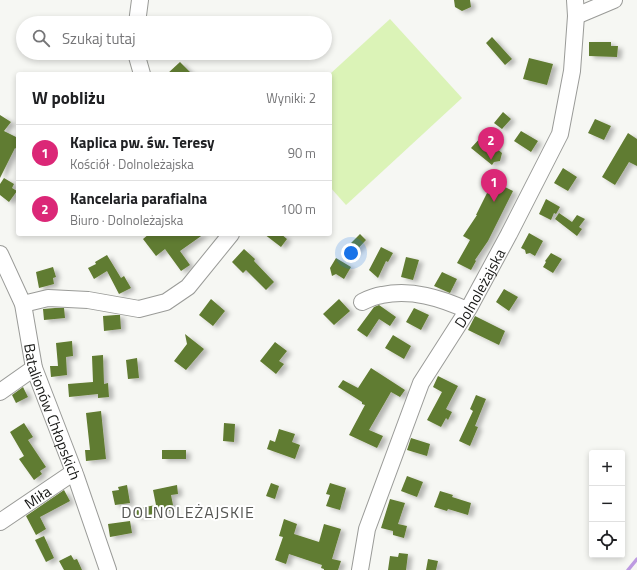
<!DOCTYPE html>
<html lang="pl">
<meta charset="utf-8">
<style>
:root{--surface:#fff;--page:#f2f2f2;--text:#202124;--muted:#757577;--line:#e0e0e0;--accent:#db2777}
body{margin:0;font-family:"Titillium Web",sans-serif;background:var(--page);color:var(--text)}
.controls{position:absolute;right:12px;bottom:12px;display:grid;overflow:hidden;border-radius:4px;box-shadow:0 2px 6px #0003}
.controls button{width:36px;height:36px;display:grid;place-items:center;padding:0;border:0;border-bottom:1px solid var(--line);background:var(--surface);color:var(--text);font:20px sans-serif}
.you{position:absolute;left:351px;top:253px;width:14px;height:14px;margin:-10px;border:3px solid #fff;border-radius:50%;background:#1a73e8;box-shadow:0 0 0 6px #1a73e833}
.badge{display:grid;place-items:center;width:26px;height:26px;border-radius:50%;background:var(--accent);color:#fff;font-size:13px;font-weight:700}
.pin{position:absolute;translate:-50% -33px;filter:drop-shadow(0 1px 2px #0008)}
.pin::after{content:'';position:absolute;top:21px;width:14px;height:12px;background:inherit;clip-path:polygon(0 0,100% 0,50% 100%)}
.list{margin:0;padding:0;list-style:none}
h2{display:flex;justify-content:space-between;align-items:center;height:52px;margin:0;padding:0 16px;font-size:17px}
h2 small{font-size:13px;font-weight:400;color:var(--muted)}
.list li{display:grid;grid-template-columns:26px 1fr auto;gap:12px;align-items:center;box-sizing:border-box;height:56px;padding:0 16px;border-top:1px solid var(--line)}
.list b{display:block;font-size:15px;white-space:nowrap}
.list p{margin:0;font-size:13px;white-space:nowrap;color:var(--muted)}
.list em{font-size:13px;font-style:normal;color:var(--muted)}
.icon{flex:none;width:22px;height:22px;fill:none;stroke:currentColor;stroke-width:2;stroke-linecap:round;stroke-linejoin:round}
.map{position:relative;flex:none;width:637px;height:570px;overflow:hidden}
.search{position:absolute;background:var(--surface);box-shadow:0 2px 6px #0003;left:16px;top:16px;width:316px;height:44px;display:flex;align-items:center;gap:10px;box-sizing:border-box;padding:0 14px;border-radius:22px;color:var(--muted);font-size:15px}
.panel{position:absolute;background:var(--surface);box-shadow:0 2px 6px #0003;left:16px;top:72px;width:316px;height:164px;border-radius:4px}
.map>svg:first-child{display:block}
.green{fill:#dbf3b7}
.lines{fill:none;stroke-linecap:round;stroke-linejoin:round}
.stream{stroke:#bd9ae1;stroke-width:3.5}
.building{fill:#617b30;filter:url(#shadow)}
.minor-casing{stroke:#9a9b98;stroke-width:18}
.minor{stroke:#fff;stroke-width:16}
.labels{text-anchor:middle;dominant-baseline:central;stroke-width:4;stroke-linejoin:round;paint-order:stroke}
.street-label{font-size:15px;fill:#161715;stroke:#fff}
.neighbourhood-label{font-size:16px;letter-spacing:1px;fill:#555653;stroke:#fff}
</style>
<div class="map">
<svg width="637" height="570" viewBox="0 0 637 570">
<defs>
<filter id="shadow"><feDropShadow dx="4.5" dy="2.5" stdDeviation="2" flood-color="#0004"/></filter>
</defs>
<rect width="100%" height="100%" fill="#f6f7f3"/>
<!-- green -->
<path class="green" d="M390,19L462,98L346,205L330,187V74Z"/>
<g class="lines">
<!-- stream -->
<path class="stream" d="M628,570L637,559"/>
</g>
<!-- building -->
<path class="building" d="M454,0H470L471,7L462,11L455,7Z
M492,37L512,59L505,65L486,43Z
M589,42H611V46H618L617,57L589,56Z
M529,58L553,64L547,85L523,79Z
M180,62L192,74H167Z
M503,112L511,119L502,129L494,123Z
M0,115L11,122L4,131L18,138V150L15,148L0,178Z
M595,119L611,126L604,140L588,133Z
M521,131L538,141L531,152L514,141Z
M628,133L637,139V166L629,162L615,185L602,177Z
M482,136L502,153L500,161L494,162L492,165L471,148Z
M563,168L577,177L568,191L554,183Z
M4,178L14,184L12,188L17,191L9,202L0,195V184Z
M493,181L513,191L488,241L475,260L476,261L471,270L457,263L470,240L463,236L477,215H476Z
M546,199L560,207L556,214L554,213L551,220L539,214Z
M559,213L572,222L577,215L585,219L579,227L582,229L577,236L555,219Z
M529,233L543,241L535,256L530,253L526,254L525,250L521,248Z
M149,234H204L180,251L190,265L181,271L165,249L156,256L143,239Z
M264,234H281L287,239L281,247Z
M360,234L366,240L353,254L346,248Z
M381,247L393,253L388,262L386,261L378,278L369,270Z
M244,249L255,259L254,261L274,282L266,290L246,270L243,273L232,262Z
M551,253L562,259L553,273L543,267L546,262L545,261Z
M107,255L121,278L124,276L131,288L119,294L107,271L94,279L88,268L96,264L95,262Z
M406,257L419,260L413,280L401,277Z
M336,258L351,267L344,279L336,274L332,276L330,268Z
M53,267L56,277L53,278L54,284L39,288L36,272Z
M442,272L457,279L450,293L434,286Z
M504,289L518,297L509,311L496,302Z
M211,299L225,311L213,326L199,315Z
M339,299L350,311L334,325L323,314Z
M379,305L396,317L390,326L379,319L367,337L357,330L374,307Z
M55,308H64L65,318L44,320L43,309Z
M414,308L429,315L421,330L406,322Z
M116,315H120L121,329L104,331L103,316Z
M475,316L505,331L499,345L468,330Z
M185,334L204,349L186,370L174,361L187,344Z
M393,335L411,346L404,359L385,348Z
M72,341L73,356L66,357L67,375L51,377L50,366H58L56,343Z
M275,342L287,351L279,361L284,364L276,374L260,361Z
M103,355L104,384L108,383L109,397L98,398V394L69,397L68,384L93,382L92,356Z
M137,358L139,378L128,379L126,360Z
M371,368L405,390L400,397L391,392L369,430L383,436L377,448L349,435L365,405L362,404V402L338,387L343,380L358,388Z
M438,376L458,386L446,409L452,412L448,420L446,418L441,427L427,420L442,392L433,387Z
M23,387L28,397L16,403L12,395Z
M476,395L486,399L475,426L478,427L470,446L459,441L473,411L470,409Z
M101,411L106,459L86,461L85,450H90L86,413Z
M24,423L33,437L28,440L46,467L40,471L42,474L34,480L19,459L24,456L10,432Z
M224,423L235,424L234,442L223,441Z
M279,429L295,434L292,442L300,445L295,459L267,449L270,440L275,442Z
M411,438L430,444L427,456L407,450Z
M162,450H186V459H162Z
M407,476L423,482L417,497L401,491Z
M271,483L279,486L275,499L266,496Z
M330,483L346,488L340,510L326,506L330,495L326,494Z
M127,485L130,503L115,505L112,491L119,490L118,487Z
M177,485L178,494L171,495L174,510L136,517L134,509L156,505L153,490Z
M64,490L70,501L40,517L46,529L36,535L26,516Z
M440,491L453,495L452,497L471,503L468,515L448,509L447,511L434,507Z
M390,499L405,503L398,524L407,526L404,538L393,535V531L381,528Z
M284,519L297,524L294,534L319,542L324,524L341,529L332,559L341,561L338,570H324V569L321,568L322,565L289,554L286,564L275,560L283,537L279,536Z
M130,521L132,533L110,537L108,524Z
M44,536L54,558L46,562L35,540Z
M399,553L408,554L406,570H388L390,556L398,557Z
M71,555L74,560L77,559L82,570H64L59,561Z
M428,559L438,561L436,570H426Z"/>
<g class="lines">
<!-- minor casing -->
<g class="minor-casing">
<g id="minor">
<path d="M576,16L614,0"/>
<path d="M137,23L140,0"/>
<path d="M136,53L142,74"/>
<path id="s1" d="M0,254L23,304L34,368L76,477L108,570"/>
<path d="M362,302C368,299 375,296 382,295C412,289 440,298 467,310"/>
<path d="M23,304L48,298L88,300L139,309L166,302L188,287L231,234"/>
<path d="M0,392L34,368"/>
<path id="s2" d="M0,522L74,472"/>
<path id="s3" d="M360,570L367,529L421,383L469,308L509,234L560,134L572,71L576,16L575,0"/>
</g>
</g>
<!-- minor -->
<use href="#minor" class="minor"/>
</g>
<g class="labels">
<!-- street labels -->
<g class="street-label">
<text stroke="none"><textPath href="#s3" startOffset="309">Dolnoleżajska</textPath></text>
<text stroke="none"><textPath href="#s1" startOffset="167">Batalionów Chłopskich</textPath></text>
<text stroke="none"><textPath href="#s2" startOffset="45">Miła</textPath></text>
</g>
<!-- neighbourhood labels -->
<g class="neighbourhood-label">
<text x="188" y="512">DOLNOLEŻAJSKIE</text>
</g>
</g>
</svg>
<div class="controls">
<button>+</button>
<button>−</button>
<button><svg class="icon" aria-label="locate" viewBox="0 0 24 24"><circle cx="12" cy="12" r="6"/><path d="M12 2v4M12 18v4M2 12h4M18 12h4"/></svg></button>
</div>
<div class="you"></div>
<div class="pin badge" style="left:494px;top:202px">1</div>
<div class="pin badge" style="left:491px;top:160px">2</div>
<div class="search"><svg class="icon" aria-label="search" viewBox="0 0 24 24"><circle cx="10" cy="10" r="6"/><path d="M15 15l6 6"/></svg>Szukaj tutaj</div>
<section class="panel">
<h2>W pobliżu<small>Wyniki: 2</small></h2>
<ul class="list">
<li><span class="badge">1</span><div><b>Kaplica pw. św. Teresy</b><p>Kościół · Dolnoleżajska</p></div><em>90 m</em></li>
<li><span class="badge">2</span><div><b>Kancelaria parafialna</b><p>Biuro · Dolnoleżajska</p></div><em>100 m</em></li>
</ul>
</section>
</div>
